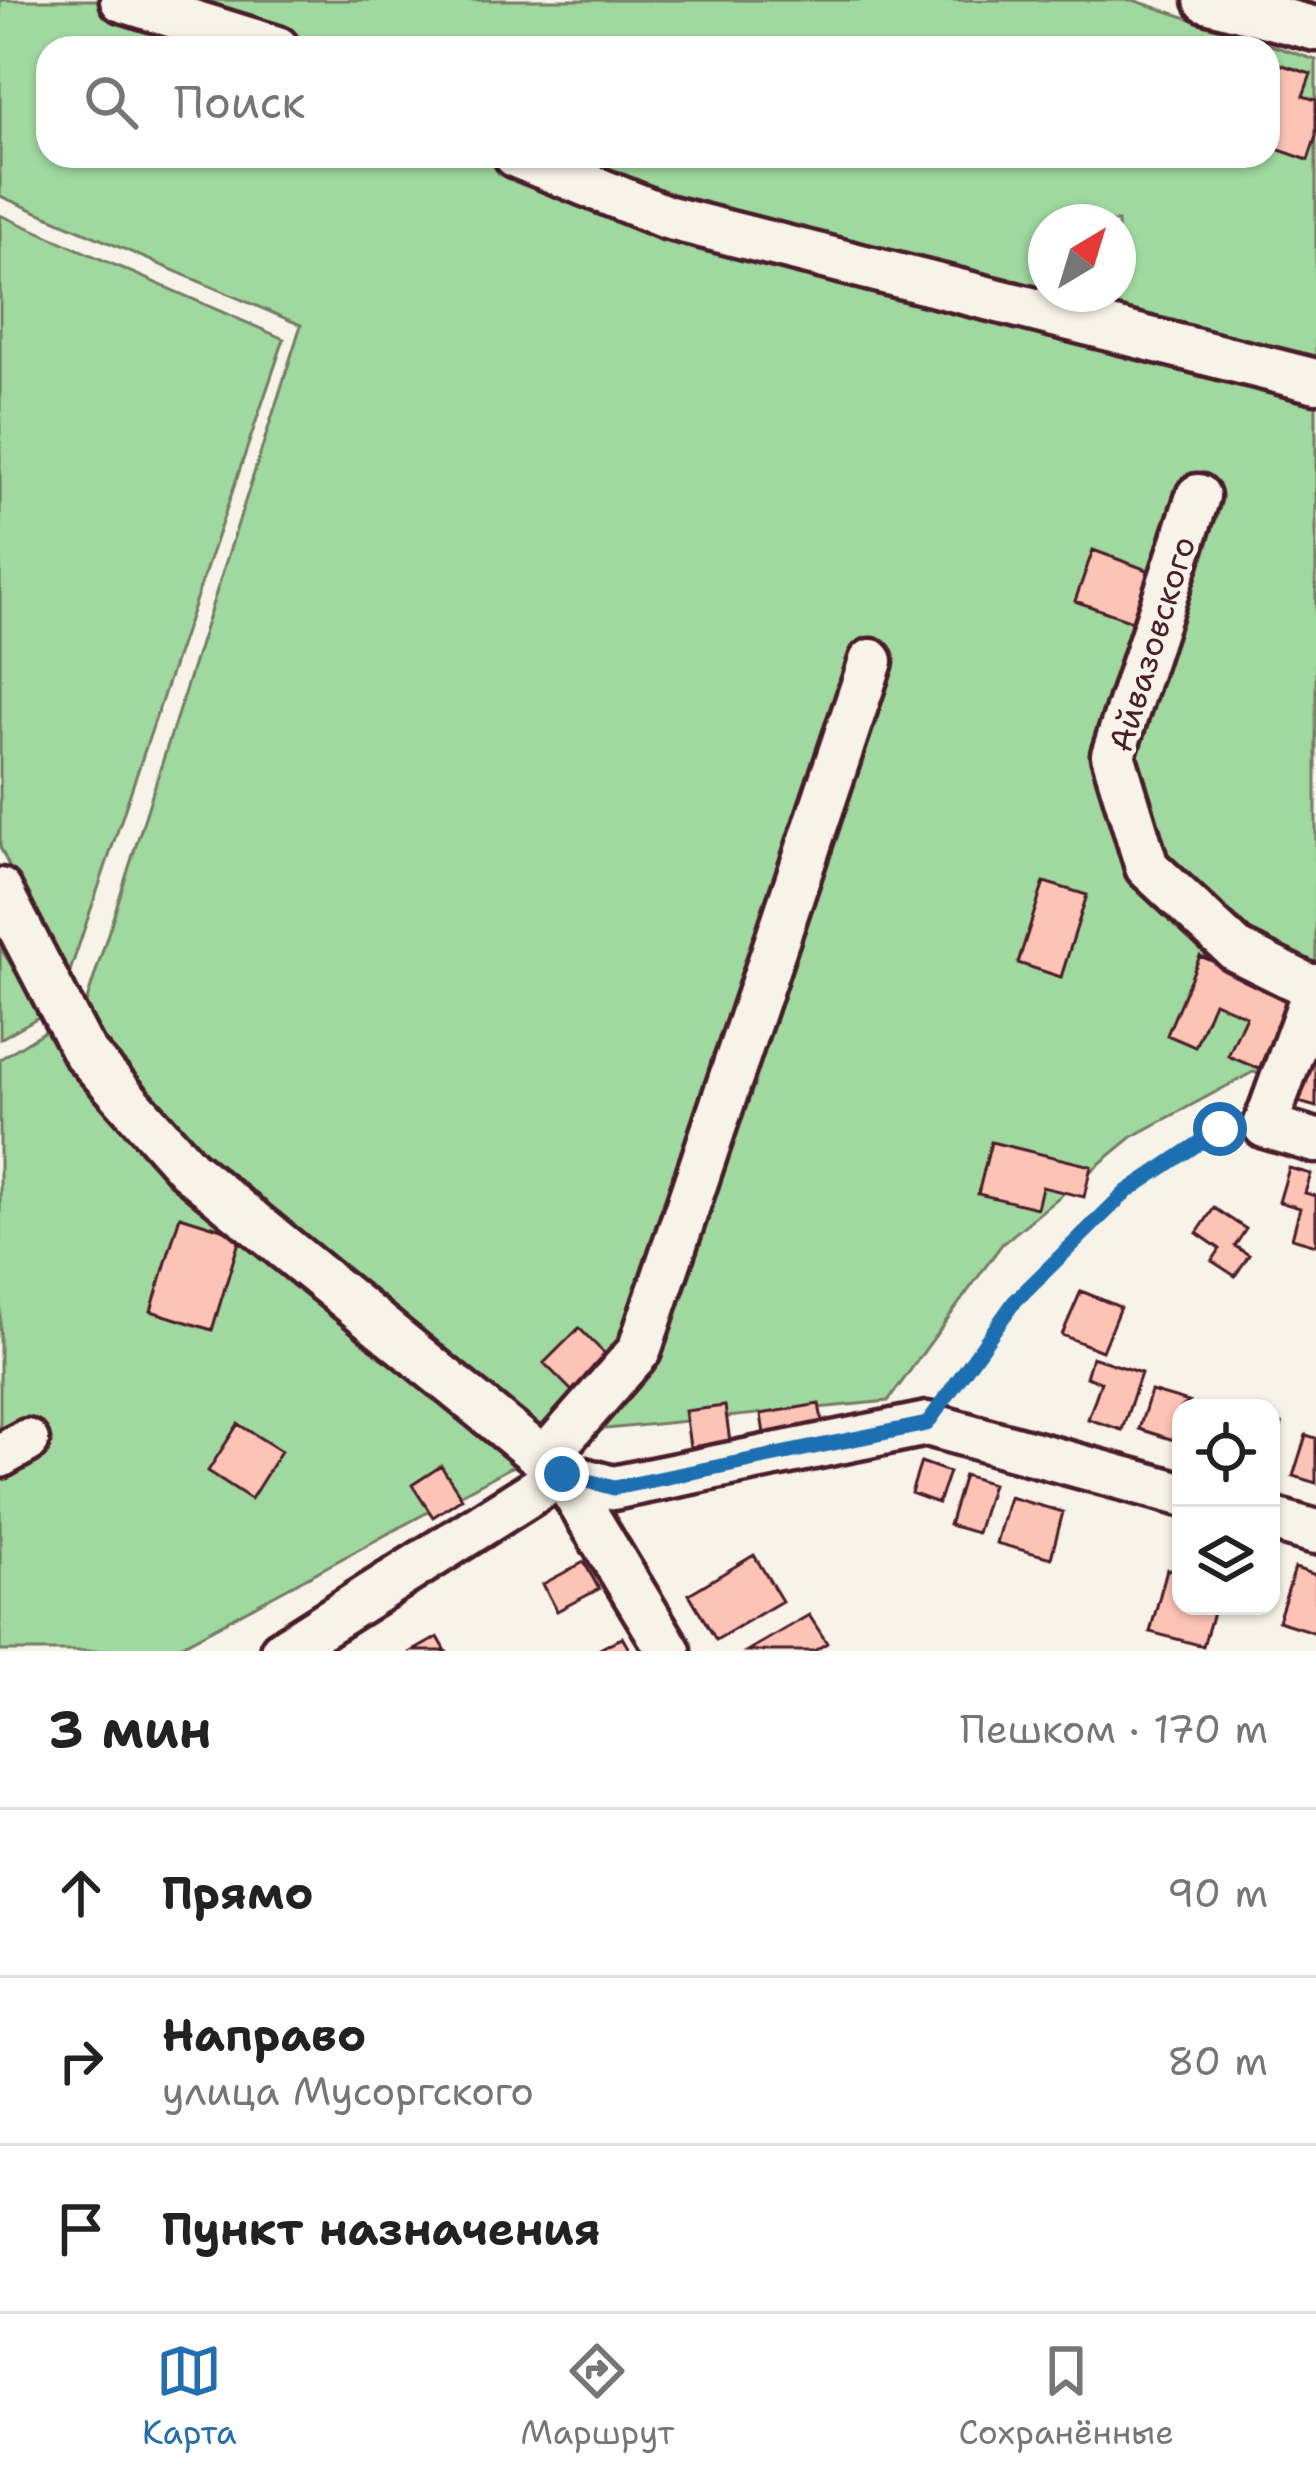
<!DOCTYPE html>
<html lang="ru">
<meta charset="utf-8">
<style>
:root{--surface:#fff;--page:#f6f6f6;--text:#222;--muted:#767676;--line:#e0e0e0;--accent:#1f6fb2}
body{margin:0;font-family:"Shantell Sans",sans-serif;background:var(--page);color:var(--text)}
.controls{position:absolute;right:36px;bottom:36px;display:grid;overflow:hidden;border-radius:24px;box-shadow:0 3px 9px #0004}
.controls button{width:108px;height:108px;display:grid;place-items:center;padding:0;border:0;border-bottom:3px solid var(--line);background:var(--surface);color:var(--text);font:60px sans-serif}
.compass{position:absolute;left:1028px;top:204px;width:108px;height:108px;border-radius:50%;background:var(--surface);box-shadow:0 3px 9px #0004;rotate:38deg}
.stop{position:absolute;width:36px;height:36px;margin:-27px;border:9px solid #1f6fb2;border-radius:50%;background:#fff}
.stop.end{background:#1f6fb2;border-color:#fff;box-shadow:0 3px 12px #0008}
.list{margin:0;padding:0;list-style:none}
h2{display:flex;justify-content:space-between;align-items:center;height:156px;margin:0;padding:0 48px;font-size:51px}
h2 small{font-size:39px;font-weight:400;color:var(--muted)}
.list li{display:grid;grid-template-columns:78px 1fr auto;gap:36px;align-items:center;box-sizing:border-box;height:168px;padding:0 48px;border-top:3px solid var(--line)}
.list b{display:block;font-size:45px;white-space:nowrap}
.list p{margin:0;font-size:39px;white-space:nowrap;color:var(--muted)}
.list em{font-size:39px;font-style:normal;color:var(--muted)}
.icon{flex:none;width:66px;height:66px;fill:none;stroke:currentColor;stroke-width:2;stroke-linecap:round;stroke-linejoin:round}
.map{position:relative;flex:none;width:1316px;height:1651px;overflow:hidden}
.search{position:absolute;background:var(--surface);box-shadow:0 3px 9px #0004;left:36px;right:36px;top:36px;height:132px;display:flex;align-items:center;gap:30px;box-sizing:border-box;padding:0 42px;border-radius:36px;color:var(--muted);font-size:45px}
.sheet{height:660px;background:var(--surface)}
nav{display:flex;justify-content:space-around;align-items:center;box-sizing:border-box;height:168px;border-top:3px solid var(--line);background:var(--surface);font-size:33px;color:var(--muted)}
nav a{display:grid;justify-items:center;gap:6px}
nav .on{color:var(--accent)}
.map>svg:first-child{display:block}
.green{fill:#9fd99f;stroke:#747c65;stroke-width:3;fill-rule:evenodd}
.building{fill:#fdc3b5;stroke:#4a1f2b;stroke-width:3}
.lines{fill:none;stroke-linecap:round;stroke-linejoin:round}
.minor-casing{stroke:#4a1f2b;stroke-width:51}
.path{stroke:#4a1f2b;stroke-width:6;stroke-dasharray:3 9;stroke-linecap:butt}
.minor{stroke:#f7f3e8;stroke-width:42}
.route{stroke:#1f6fb2;stroke-width:15}
.labels{text-anchor:middle;dominant-baseline:central;stroke-width:9;stroke-linejoin:round;paint-order:stroke}
.street-label{font-size:33px;fill:#4a1f2b;stroke:#f7f3e8}
</style>
<div class="map">
<svg width="1316" height="1651" viewBox="0 0 1316 1651">
<rect width="100%" height="100%" fill="#f7f3e8"/>
<filter id="ink" filterUnits="userSpaceOnUse"><feTurbulence type="fractalNoise" baseFrequency=".00833" numOctaves="2"/><feDisplacementMap in="SourceGraphic" scale="24" xChannelSelector="R" yChannelSelector="G"/><feConvolveMatrix kernelMatrix="1 2 1 2 8 2 1 2 1" color-interpolation-filters="sRGB"/></filter>
<g filter="url(#ink)">
<!-- green -->
<path class="green" d="M0,0H1133L1316,60V1091L1253,1072L1132,1137L1002,1244L888,1401L576,1432L171,1651H0V1059L85,1006L301,325L0,196ZM48,48H1268V156H48ZM1046,222H1118V294H1046Z
M0,215L284,339L65,986L0,847Z
M0,947L42,1015L0,1039Z"/>
<!-- building -->
<path class="building" d="M1270,61L1311,74L1303,96L1316,100V136L1308,160L1268,146Z
M1093,550L1150,571L1132,621L1075,601Z
M1044,882L1087,895L1061,977L1018,963Z
M1200,956L1291,994L1259,1069L1228,1056L1246,1016L1214,1002L1195,1047L1167,1035Z
M1316,1028V1107L1285,1098Z
M991,1142L1091,1166L1084,1197L1042,1187L1037,1208L978,1194Z
M1289,1168L1311,1174L1305,1193L1316,1196V1245L1292,1238L1300,1208L1279,1202Z
M1214,1208L1246,1229L1235,1246L1249,1255L1235,1276L1212,1261L1220,1249L1197,1233Z
M180,1216L241,1235L212,1330L151,1311Z
M1081,1291L1120,1307L1102,1351L1062,1335Z
M579,1328L609,1358L574,1393L544,1363Z
M1092,1357L1141,1373L1122,1430L1088,1419L1101,1382L1086,1377Z
M1151,1391L1189,1402L1181,1408L1177,1441L1139,1429Z
M819,1404L824,1431L765,1441L761,1414Z
M725,1406L730,1442L690,1447L685,1411Z
M1271,1421L1282,1424L1271,1460Z
M238,1424L281,1451L251,1499L208,1471Z
M1306,1435L1316,1438V1483L1293,1476Z
M921,1462L949,1472L938,1503L911,1493Z
M441,1466L462,1498L433,1517L412,1485Z
M964,1475L992,1484L977,1533L949,1525Z
M1009,1497L1063,1512L1051,1558L996,1543Z
M754,1555L782,1601L716,1640L689,1594Z
M584,1562L599,1589L557,1611L543,1584Z
M1295,1568L1316,1575V1633L1278,1621Z
M1167,1569L1181,1573V1606H1215L1203,1646L1150,1632Z
M809,1615L827,1643L814,1651H747Z
M438,1637L446,1651H413Z
M622,1637L630,1651H596Z"/>
<g class="lines">
<!-- minor casing -->
<g class="minor-casing">
<path id="minor" d="M122,0L277,48
M1206,0L1316,29
M516,156L666,217L1316,381
M1198,496L1113,755L1147,867L1236,950L1315,989
M0,890L84,1052L188,1169L562,1474L669,1651
M1316,986L1265,1126L1316,1141
M0,1456L27,1441
M544,1459L639,1351L871,661
M562,1474L613,1488L927,1424L1181,1494
M1271,1519L1316,1532
M282,1651L562,1474"/>
</g>
<!-- path -->
<path class="path" d="M950,1392C1032,1278 1102,1207 1220,1129L1234,1128"/>
<!-- minor -->
<use href="#minor" class="minor"/>
</g>
</g>
<g class="lines" filter="url(#ink)">
<!-- route -->
<path class="route" d="M562,1474L614,1488L927,1424L1014,1302L1126,1192L1220,1129"/>
</g>
<g class="labels">
<!-- street labels -->
<g class="street-label">
<text transform="translate(1152 644) rotate(-73)">Айвазовского</text>
</g>
</g>
</svg>
<div class="controls">
<button><svg class="icon" aria-label="locate" viewBox="0 0 24 24"><circle cx="12" cy="12" r="6"/><path d="M12 2v4M12 18v4M2 12h4M18 12h4"/></svg></button>
<button><svg class="icon" aria-label="layers" viewBox="0 0 24 24"><path d="M12 4l9 5-9 5-9-5zM3 14l9 5 9-5"/></svg></button>
</div>
<svg class="compass" viewBox="-18 -18 36 36"><path d="M0-13l5 13h-10z" fill="#e53935"/><path d="M0 13l5-13h-10z" fill="#767676"/></svg>
<div class="stop" style="left:1220px;top:1129px"></div>
<div class="stop end" style="left:562px;top:1474px"></div>
<div class="search"><svg class="icon" aria-label="search" viewBox="0 0 24 24"><circle cx="10" cy="10" r="6"/><path d="M15 15l6 6"/></svg>Поиск</div>
</div>
<section class="sheet">
<h2>3 мин<small>Пешком · 170 m</small></h2>
<ul class="list">
<li><svg class="icon" aria-label="ahead" viewBox="0 0 24 24"><path d="M12 20V5M6 11l6-6 6 6"/></svg><div><b>Прямо</b></div><em>90 m</em></li>
<li><svg class="icon" aria-label="right" viewBox="0 0 24 24"><path d="M7 20v-9h11M14 6l5 5-5 5"/></svg><div><b>Направо</b><p>улица Мусоргского</p></div><em>80 m</em></li>
<li><svg class="icon" aria-label="arrive" viewBox="0 0 24 24"><path d="M6 21V4h12l-3 4 3 4H6"/></svg><div><b>Пункт назначения</b></div></li>
</ul>
</section>
<nav>
<a class="on"><svg class="icon" aria-label="map" viewBox="0 0 24 24"><path d="M3 6l6-2 6 2 6-2v14l-6 2-6-2-6 2zM9 4v14M15 6v14"/></svg>Карта</a>
<a><svg class="icon" aria-label="directions" viewBox="0 0 24 24"><path d="M12 3l9 9-9 9-9-9zM9 14v-3h6M13 9l2 2-2 2"/></svg>Маршрут</a>
<a><svg class="icon" aria-label="saved" viewBox="0 0 24 24"><path d="M7 4h10v16l-5-4-5 4z"/></svg>Сохранённые</a>
</nav>
